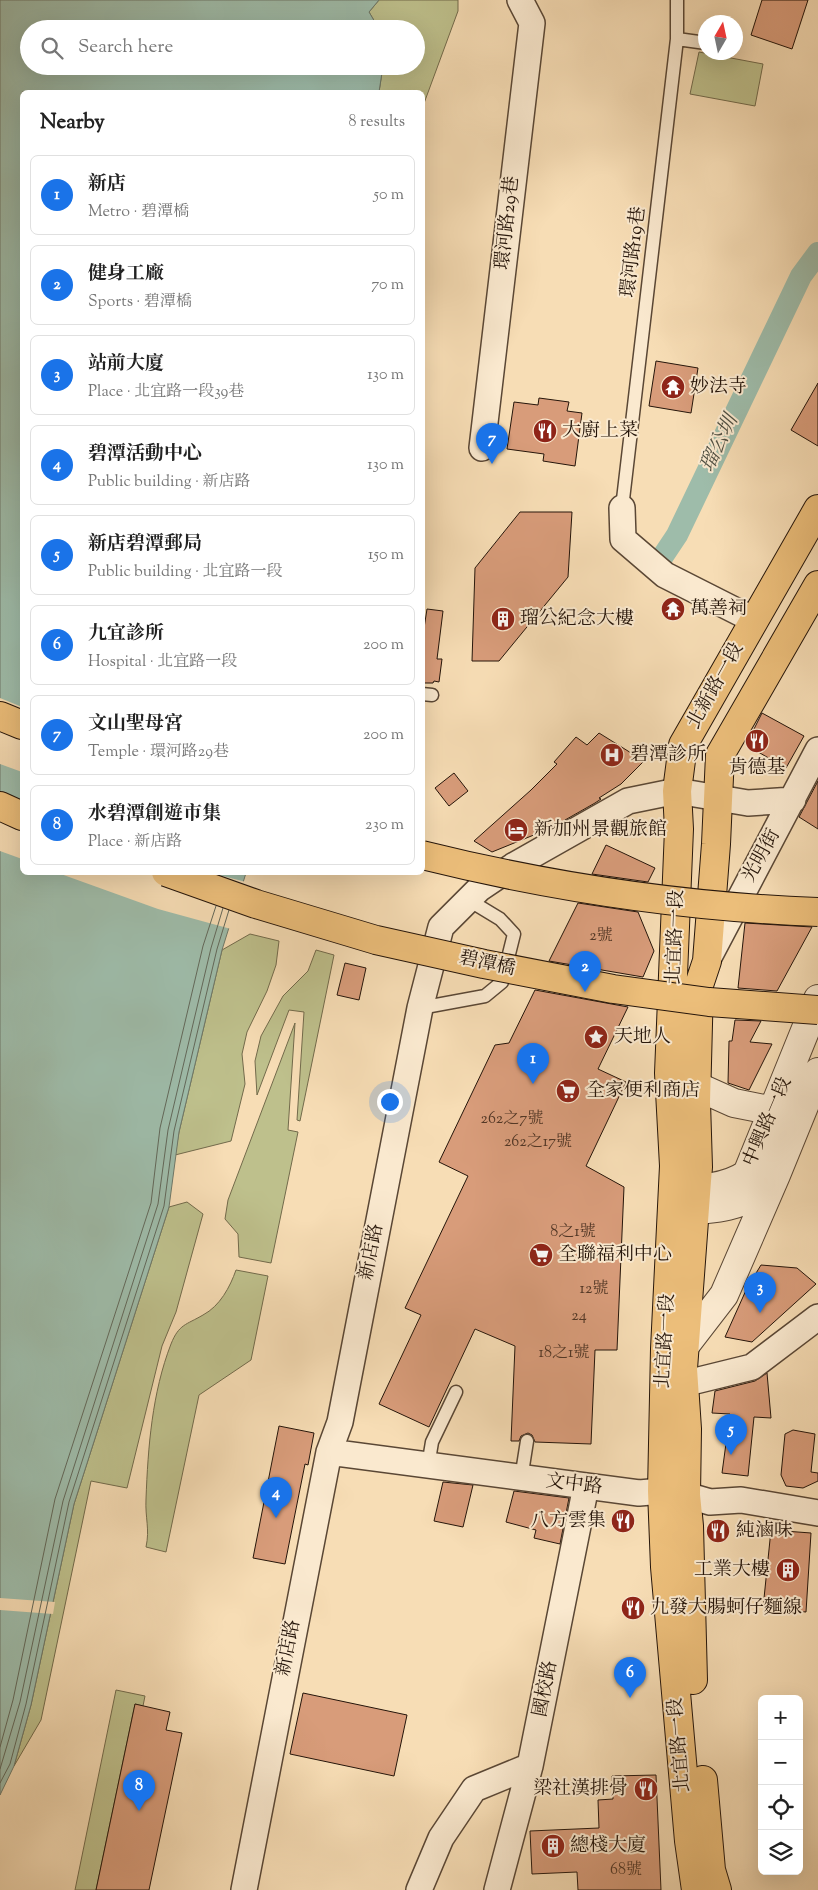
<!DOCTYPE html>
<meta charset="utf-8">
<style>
:root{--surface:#fff;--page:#f2f2f2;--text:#222;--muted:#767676;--line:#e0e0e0;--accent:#1a73e8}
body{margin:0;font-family:"Sorts Mill Goudy","Noto Serif TC",serif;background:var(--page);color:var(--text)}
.controls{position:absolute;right:15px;bottom:15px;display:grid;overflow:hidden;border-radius:8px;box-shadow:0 5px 20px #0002}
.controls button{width:45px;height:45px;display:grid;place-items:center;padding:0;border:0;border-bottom:1px solid var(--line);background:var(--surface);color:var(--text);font:25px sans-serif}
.compass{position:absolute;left:698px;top:15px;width:45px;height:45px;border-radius:50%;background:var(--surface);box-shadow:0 5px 20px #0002;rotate:9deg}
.you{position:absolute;left:389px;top:1101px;width:18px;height:18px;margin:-12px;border:4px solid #fff;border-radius:50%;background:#1a73e8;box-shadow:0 0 0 8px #1a73e833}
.badge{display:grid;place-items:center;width:32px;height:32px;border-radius:50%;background:var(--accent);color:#fff;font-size:16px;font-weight:700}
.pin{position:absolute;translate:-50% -41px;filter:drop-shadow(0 1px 2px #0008)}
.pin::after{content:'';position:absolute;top:26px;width:18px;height:15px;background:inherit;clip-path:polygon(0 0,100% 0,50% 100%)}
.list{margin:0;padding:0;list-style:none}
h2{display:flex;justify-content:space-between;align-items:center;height:65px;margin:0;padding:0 20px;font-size:21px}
h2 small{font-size:16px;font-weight:400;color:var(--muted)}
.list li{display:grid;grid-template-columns:32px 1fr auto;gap:15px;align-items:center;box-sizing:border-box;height:80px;margin:0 10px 10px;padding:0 10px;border:1px solid var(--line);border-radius:8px}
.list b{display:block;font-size:19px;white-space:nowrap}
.list p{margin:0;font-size:16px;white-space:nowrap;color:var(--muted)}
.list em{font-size:16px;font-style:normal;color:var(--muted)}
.icon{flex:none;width:28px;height:28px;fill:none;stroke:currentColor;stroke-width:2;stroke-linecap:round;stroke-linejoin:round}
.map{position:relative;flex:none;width:818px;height:1890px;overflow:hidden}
.search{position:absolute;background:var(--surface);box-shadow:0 5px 20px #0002;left:20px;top:20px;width:405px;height:55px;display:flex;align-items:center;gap:12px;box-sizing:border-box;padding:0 18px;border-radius:28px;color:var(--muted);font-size:19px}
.panel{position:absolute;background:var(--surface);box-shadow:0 5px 20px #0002;left:20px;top:90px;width:405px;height:785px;border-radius:8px}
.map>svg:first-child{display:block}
.green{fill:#bec08c;stroke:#726a4b}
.water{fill:#9ebcaa;stroke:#6e796a}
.pier{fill:#f7ddb5}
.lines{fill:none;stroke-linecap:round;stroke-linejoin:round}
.shore{stroke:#62685a;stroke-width:1}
.canal{stroke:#9ebcaa;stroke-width:22}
.building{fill:#d89c7a;stroke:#25150a}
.service-casing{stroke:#5a4735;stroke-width:15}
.minor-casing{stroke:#5a4735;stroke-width:28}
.tertiary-casing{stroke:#5a4735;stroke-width:30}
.primary-casing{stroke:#25150a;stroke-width:30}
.motorway-casing{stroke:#25150a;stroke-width:30}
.service{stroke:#fae9cf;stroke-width:12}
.minor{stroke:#fae9cf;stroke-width:25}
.tertiary{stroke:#fae9cf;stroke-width:28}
.primary{stroke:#ecbe7a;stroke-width:28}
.motorway{stroke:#ecbe7a;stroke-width:28}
.motorway-bridge-casing{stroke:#25150a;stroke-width:30;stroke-linecap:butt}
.motorway-bridge{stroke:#ecbe7a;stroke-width:28}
.labels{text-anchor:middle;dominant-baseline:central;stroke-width:4;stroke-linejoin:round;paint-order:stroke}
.number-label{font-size:16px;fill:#523726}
.street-label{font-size:19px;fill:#25150a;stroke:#fae9cf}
.poi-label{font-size:19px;fill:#25150a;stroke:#fae9cf;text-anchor:start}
.water-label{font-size:20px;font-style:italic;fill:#4f4f42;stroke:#fae9cf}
</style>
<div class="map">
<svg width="818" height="1890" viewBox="0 0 818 1890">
<rect width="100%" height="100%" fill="#f7ddb5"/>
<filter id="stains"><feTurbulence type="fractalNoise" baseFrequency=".004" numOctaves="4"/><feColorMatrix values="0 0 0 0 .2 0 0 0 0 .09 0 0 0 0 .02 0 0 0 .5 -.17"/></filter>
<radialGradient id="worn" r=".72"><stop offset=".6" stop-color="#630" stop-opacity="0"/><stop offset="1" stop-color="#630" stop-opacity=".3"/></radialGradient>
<!-- green -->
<path class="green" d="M379,0H458V11L423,106L422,92H379L383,66H416V29H379L369,12Z
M699,52L763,64L755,106L690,94Z
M250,934L279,941L276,965L267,991L247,1032L242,1054L245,1084L231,1141L175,1155L179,1132L222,950Z
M316,950L334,955L300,1121L297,1120L304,1012L289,1010L257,1095L255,1061L261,1036L283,996L308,971Z
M295,1023L288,1130L298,1132L271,1263L239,1257L238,1234L225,1219L228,1200Z
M187,1202L203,1214L176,1312L162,1346L127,1488L91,1481L41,1720L14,1766L31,1705L74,1504L169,1207Z
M236,1270L268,1276L251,1360L199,1395L166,1552L146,1547C150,1529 145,1518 146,1499C148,1447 152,1393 171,1344C179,1324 186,1325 203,1315C220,1306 230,1287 236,1270Z
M116,1690L145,1696L143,1706L135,1704L96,1890H75Z"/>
<!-- water -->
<path class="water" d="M0,0H379L369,12L379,29H29V66H383L379,92H22V872L246,873L222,950L179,1132L169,1207L74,1504L31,1705L14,1766L0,1795Z"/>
<!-- pier -->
<path class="pier" d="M0,698L22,707V772L0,764Z
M0,797L22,805V859L0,851Z
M58,873H211L246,882L231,929L158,909Z
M0,1598L55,1602L53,1614L0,1610Z"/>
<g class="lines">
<!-- shore -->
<path class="shore" d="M0,1747L13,1700L55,1499L151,1203L160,1128L203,946L216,906
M0,1769L20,1702L63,1501L158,1204L168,1130L211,948L223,908
M0,1783L10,1764L26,1704L69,1502L164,1206L174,1131L217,949L229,910"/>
<!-- canal -->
<path class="canal" d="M663,556L677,535L801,276L818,253"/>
</g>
<!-- building -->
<path class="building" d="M762,0H808L792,49L751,35Z
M656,361L698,368L691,413L649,406Z
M818,383V446L791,430Z
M539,398L569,402L567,411L582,413L575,466L543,461L544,454L507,449L514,402L538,405Z
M520,512H572L568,577L499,661H472L475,568Z
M427,609L443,611L437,659H442L439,682L434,681L433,683H422V641Z
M762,713L804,736L786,768L746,745Z
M599,733L644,761L621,784L599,798L601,799L595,803L551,828L492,852L474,841L531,790L557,764L554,762L576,737L587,745Z
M454,773L468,791L449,806L435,788Z
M818,781V829L799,817Z
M606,845L655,868L648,882L592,874Z
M578,903L638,912L654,951L643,977L549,961Z
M745,923L812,927L777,991L738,988Z
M345,963L366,968L359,1000L337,995Z
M535,990L628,1007L598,1069L626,1082L586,1166L624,1187L617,1350H595L591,1444L535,1442L532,1435L528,1433L521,1436L519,1441H511L515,1346L475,1329L429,1427L379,1404L421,1315L405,1308L468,1176L439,1162L495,1045L509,1043Z
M735,1020L761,1021L750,1042L772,1044L749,1090L728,1083L729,1041H732Z
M761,1265L797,1268L816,1284L752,1342L725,1337L747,1288Z
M767,1373L771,1418L754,1417L748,1476L722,1473L730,1414L712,1413L715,1391L755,1381Z
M279,1426L314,1433L308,1465L305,1464L285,1564L253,1558Z
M793,1430L815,1434L811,1472L818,1473V1481L803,1488L786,1486L781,1475L785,1434Z
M443,1482L473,1485L463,1527L434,1521Z
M514,1491L569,1498L560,1544L534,1538L536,1530L506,1522Z
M771,1530L811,1533L806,1612L763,1608Z
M303,1693L407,1715L394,1776L290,1754Z
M135,1704L170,1712L166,1730L182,1733L149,1890H96Z
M656,1775L661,1890H578L577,1872L532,1874L530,1831L599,1828L598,1800L613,1799L612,1776Z"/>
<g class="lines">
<!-- service casing -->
<g class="service-casing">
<path id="service" d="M677,39L706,43
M622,508L677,39V0
M422,694L432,695
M420,1008L485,996L502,982L514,934L500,919L467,899
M428,1466L432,1442L456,1392
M521,1479L527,1441"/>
</g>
<!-- minor casing -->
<g class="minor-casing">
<path id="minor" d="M482,448L532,23L520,0
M622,508L623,539L665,575L754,620
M708,959L818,750
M683,1384L752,1367L818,1317
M329,1452L639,1493L662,1491L686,1495L710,1502L741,1500L818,1513
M244,1890L329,1452L340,1422L420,1008L441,927L479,889L513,866L628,801L677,791L748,803L793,800
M419,1890L441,1838L474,1789L530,1766
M497,1890L530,1766L586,1486"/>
</g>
<!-- tertiary casing -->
<g class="tertiary-casing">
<path id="tertiary" d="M696,1086L734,1103L774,1111
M674,1188C699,1189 725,1189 747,1174L818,999
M672,1211C709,1210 746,1210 772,1180
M687,1343L724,1295L776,1175L818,1072"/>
</g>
<!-- primary casing -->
<g class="primary-casing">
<path id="primary" d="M693,1680L689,1526L686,1495L687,1429L683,1369L698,1167L696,1102L699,985L707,961L716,844L720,755L818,585
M703,1780L711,1870L717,1890
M696,1890L689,1841L665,1567L662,1491L665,1349L674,1166L669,1073L679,829L677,791L683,745L818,509"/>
</g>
<!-- motorway casing -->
<g class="motorway-casing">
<path id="motorway" d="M0,716L22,725
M0,806L22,816"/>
</g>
<!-- service -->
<use href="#service" class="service"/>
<!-- minor -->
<use href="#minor" class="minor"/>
<!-- tertiary -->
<use href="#tertiary" class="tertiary"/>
<!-- primary -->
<use href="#primary" class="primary"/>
<!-- motorway -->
<use href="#motorway" class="motorway"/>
<!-- motorway-bridge casing -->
<g class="motorway-bridge-casing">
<path id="motorway-bridge" d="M422,855C551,887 685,907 818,912
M166,872L256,904L376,940L484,964L613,989L709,1002L818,1010"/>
</g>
<!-- motorway-bridge -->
<use href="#motorway-bridge" class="motorway-bridge"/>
</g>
<!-- icons -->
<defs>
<g id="temple-disc" transform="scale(1.25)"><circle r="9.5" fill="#8f2418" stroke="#fae9cf"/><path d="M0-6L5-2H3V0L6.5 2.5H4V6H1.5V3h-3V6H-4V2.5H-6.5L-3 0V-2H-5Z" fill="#fff"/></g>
<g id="restaurant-disc" transform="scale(1.25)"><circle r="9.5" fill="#8f2418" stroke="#fae9cf"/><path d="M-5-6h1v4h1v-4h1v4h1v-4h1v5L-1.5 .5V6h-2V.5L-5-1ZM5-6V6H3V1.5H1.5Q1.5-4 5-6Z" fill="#fff"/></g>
<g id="building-disc" transform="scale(1.25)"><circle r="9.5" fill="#8f2418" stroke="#fae9cf"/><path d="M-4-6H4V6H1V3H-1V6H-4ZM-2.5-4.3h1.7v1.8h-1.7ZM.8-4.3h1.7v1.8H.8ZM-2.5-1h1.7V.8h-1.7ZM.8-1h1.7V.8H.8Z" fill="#fff"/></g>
<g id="hospital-disc" transform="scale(1.25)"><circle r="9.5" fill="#8f2418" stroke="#fae9cf"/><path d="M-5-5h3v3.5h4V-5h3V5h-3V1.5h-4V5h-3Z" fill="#fff"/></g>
<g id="hotel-disc" transform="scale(1.25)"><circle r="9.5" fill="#8f2418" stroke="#fae9cf"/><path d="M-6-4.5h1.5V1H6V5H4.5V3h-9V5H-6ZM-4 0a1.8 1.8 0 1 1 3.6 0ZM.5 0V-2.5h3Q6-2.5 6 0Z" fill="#fff"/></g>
<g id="sight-disc" transform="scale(1.25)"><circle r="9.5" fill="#8f2418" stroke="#fae9cf"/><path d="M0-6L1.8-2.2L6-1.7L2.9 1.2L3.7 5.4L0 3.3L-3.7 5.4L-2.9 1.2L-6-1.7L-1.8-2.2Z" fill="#fff"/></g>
<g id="supermarket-disc" transform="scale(1.25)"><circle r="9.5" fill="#8f2418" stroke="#fae9cf"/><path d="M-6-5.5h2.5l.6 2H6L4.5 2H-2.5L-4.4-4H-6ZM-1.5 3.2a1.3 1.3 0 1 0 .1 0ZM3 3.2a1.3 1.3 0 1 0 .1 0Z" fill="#fff"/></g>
</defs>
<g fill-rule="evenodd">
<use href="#temple-disc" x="673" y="387"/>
<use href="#restaurant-disc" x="545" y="431"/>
<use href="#temple-disc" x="673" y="609"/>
<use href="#building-disc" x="503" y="619"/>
<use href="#restaurant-disc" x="757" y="741"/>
<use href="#hospital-disc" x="612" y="755"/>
<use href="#hotel-disc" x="516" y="830"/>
<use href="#sight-disc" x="596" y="1037"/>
<use href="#supermarket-disc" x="568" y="1091"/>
<use href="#supermarket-disc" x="541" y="1255"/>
<use href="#restaurant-disc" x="623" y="1521"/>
<use href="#restaurant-disc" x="718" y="1531"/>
<use href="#building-disc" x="788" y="1570"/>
<use href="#restaurant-disc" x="633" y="1608"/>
<use href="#restaurant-disc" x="646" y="1789"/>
<use href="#building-disc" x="553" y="1846"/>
</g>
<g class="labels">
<!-- number labels -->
<g class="number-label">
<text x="601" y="936">2號</text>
<text x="512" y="1119">262之7號</text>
<text x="538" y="1142">262之17號</text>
<text x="573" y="1232">8之1號</text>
<text x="594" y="1289">12號</text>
<text x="579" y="1316">24</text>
<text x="564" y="1353">18之1號</text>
<text x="626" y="1870">68號</text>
</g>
<!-- street labels -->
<g class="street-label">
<text transform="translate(508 223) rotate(-84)">環河路29巷</text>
<text transform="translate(634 252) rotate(-83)">環河路19巷</text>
<text transform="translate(716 686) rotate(-61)">北新路一段</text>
<text transform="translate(762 856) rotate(-61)">光明街</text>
<text transform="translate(676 937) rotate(-88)">北宜路一段</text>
<text transform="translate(487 964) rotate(12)">碧潭橋</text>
<text transform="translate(768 1122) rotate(-67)">中興路一段</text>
<text transform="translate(372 1252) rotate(-79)">新店路</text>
<text transform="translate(666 1341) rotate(-87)">北宜路一段</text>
<text transform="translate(574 1485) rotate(7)">文中路</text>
<text transform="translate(289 1648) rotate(-79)">新店路</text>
<text transform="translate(546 1689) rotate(-79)">國校路</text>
<text transform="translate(680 1745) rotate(-95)">北宜路一段</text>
</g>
<!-- poi labels -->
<g class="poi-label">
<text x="690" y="387">妙法寺</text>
<text x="562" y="431">大廚上菜</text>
<text x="690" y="609">萬善祠</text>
<text x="520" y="619">瑠公紀念大樓</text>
<text x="630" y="755">碧潭診所</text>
<text x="757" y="768" text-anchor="middle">肯德基</text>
<text x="534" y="830">新加州景觀旅館</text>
<text x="614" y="1037">天地人</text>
<text x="586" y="1091">全家便利商店</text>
<text x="558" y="1255">全聯福利中心</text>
<text x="606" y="1521" text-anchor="end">八方雲集</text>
<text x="736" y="1531">純滷味</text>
<text x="770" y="1570" text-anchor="end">工業大樓</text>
<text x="650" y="1608">九發大腸蚵仔麵線</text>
<text x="628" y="1789" text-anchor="end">梁社漢排骨</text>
<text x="570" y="1846">總棧大廈</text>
</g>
<!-- water labels -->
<g class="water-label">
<text transform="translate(720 444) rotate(-64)">瑠公圳</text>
</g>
</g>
<rect width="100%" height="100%" filter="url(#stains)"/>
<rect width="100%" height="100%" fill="url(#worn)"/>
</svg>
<div class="controls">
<button>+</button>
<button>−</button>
<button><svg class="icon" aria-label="locate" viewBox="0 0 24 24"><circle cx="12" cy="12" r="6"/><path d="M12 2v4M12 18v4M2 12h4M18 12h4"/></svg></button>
<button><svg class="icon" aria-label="layers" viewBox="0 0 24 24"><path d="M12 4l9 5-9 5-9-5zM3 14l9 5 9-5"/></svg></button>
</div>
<svg class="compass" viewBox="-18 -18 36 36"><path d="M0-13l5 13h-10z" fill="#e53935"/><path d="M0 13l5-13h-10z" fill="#767676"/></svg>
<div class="you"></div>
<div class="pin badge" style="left:533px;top:1084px">1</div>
<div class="pin badge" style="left:585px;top:992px">2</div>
<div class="pin badge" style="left:760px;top:1313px">3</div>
<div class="pin badge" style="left:276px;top:1518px">4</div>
<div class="pin badge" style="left:731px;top:1455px">5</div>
<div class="pin badge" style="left:630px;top:1698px">6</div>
<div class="pin badge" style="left:492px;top:464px">7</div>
<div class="pin badge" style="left:139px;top:1811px">8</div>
<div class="search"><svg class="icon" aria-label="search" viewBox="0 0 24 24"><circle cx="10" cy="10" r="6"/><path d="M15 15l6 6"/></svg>Search here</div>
<section class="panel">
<h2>Nearby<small>8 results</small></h2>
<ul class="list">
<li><span class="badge">1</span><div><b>新店</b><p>Metro · 碧潭橋</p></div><em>50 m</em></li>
<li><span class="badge">2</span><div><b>健身工廠</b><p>Sports · 碧潭橋</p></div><em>70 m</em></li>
<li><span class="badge">3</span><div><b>站前大廈</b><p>Place · 北宜路一段39巷</p></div><em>130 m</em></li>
<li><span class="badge">4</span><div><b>碧潭活動中心</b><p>Public building · 新店路</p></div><em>130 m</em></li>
<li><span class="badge">5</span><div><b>新店碧潭郵局</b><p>Public building · 北宜路一段</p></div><em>150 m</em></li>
<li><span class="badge">6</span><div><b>九宜診所</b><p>Hospital · 北宜路一段</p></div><em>200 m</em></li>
<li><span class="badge">7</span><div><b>文山聖母宮</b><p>Temple · 環河路29巷</p></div><em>200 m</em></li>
<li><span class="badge">8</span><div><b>水碧潭創遊市集</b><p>Place · 新店路</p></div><em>230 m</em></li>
</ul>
</section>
</div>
